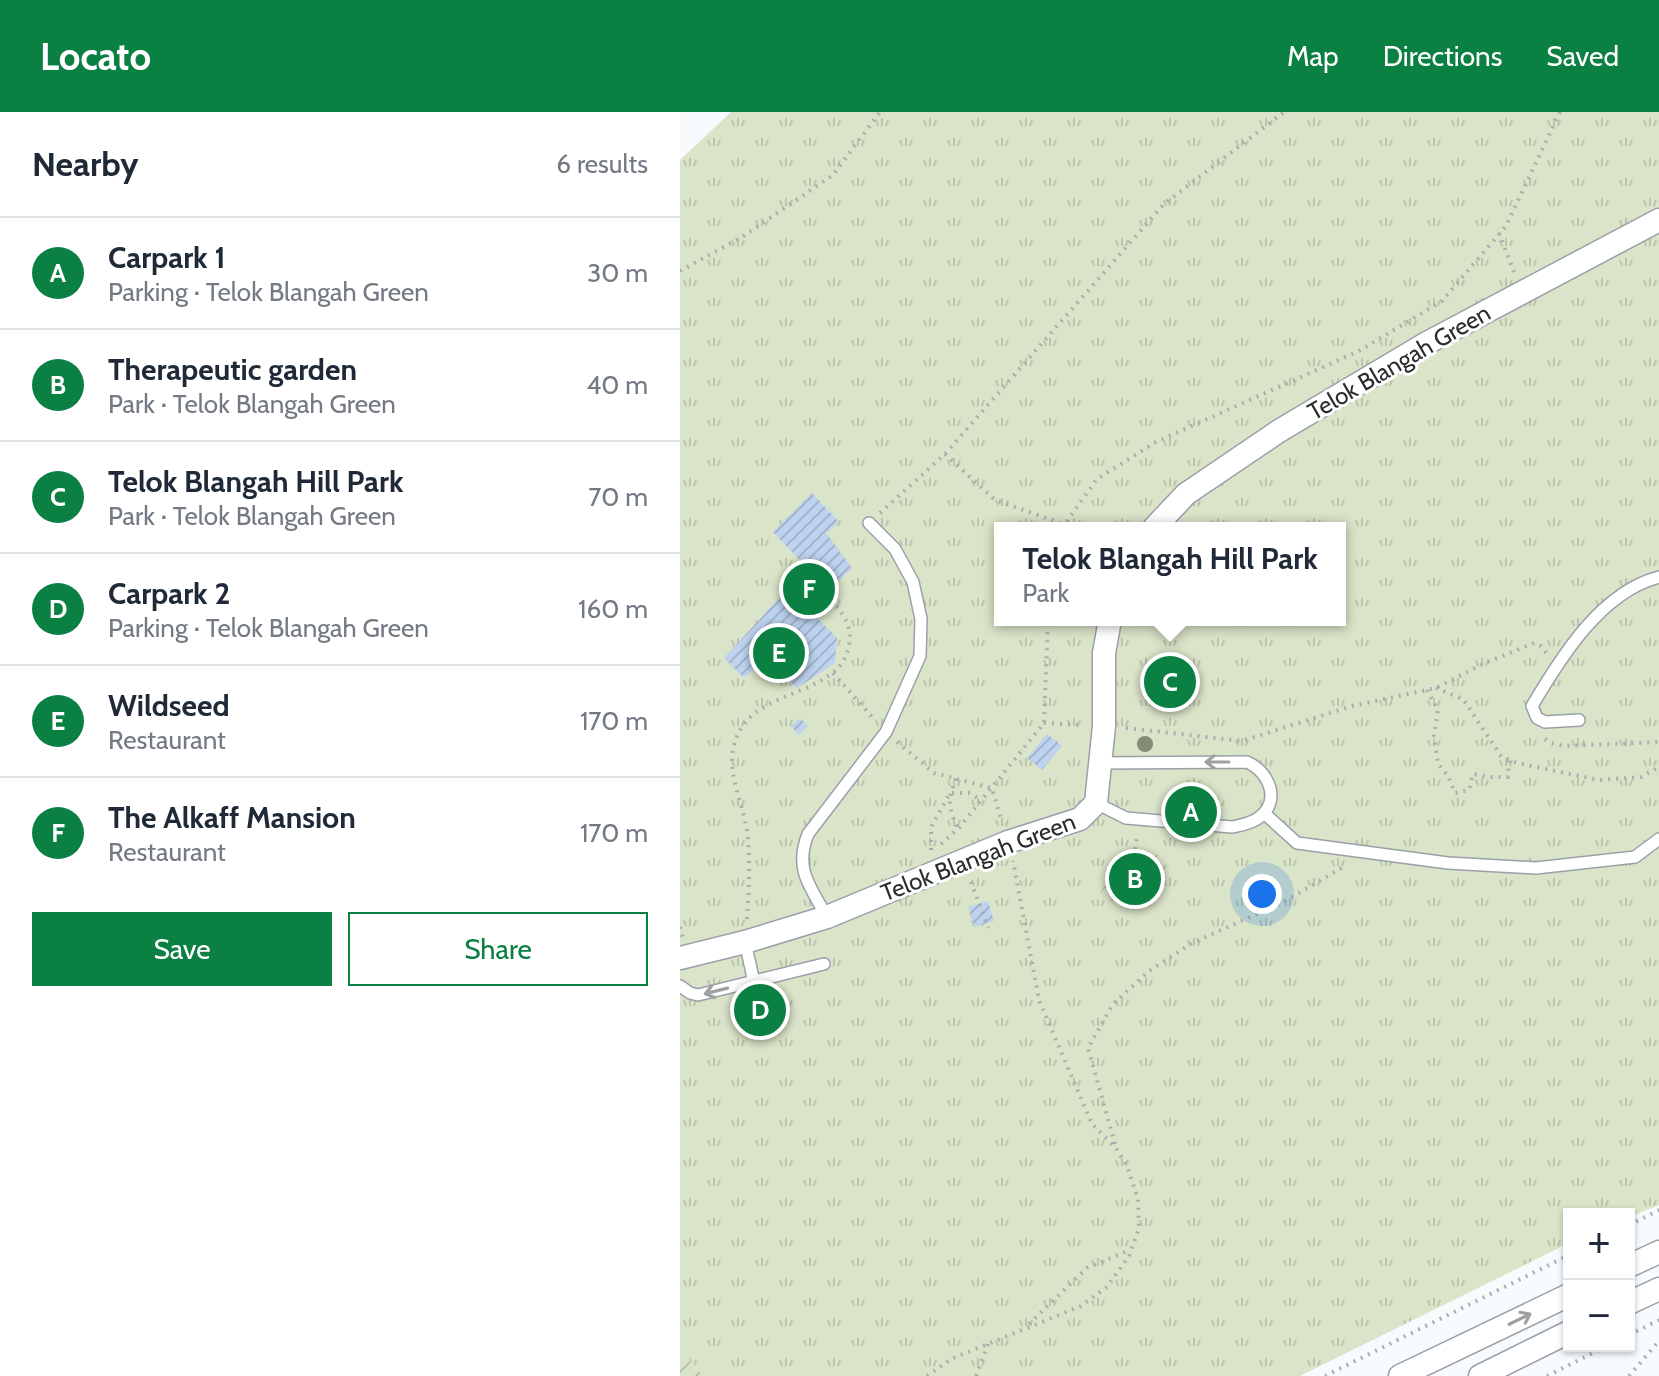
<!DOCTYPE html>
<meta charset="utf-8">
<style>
:root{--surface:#fff;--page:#f2f2f3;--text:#1f2937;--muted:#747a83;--line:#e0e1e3;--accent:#0b8043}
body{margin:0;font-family:Cabin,sans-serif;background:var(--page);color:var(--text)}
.controls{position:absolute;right:24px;bottom:24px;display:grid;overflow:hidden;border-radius:0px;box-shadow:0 2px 6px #0004}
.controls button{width:72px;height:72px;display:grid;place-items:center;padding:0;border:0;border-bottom:2px solid var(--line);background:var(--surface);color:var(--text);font:40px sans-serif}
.you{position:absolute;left:582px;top:782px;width:28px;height:28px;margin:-20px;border:6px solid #fff;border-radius:50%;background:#1a73e8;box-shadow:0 0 0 12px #1a73e833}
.badge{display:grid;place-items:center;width:52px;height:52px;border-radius:50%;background:var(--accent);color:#fff;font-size:26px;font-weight:700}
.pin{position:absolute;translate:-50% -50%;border:4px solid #fff;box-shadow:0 2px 8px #0006}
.popup{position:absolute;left:314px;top:410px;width:352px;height:104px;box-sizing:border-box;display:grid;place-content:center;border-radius:0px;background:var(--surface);filter:drop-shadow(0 2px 6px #0005);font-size:26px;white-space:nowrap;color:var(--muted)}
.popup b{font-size:30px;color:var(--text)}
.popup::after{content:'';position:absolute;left:50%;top:100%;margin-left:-16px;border:16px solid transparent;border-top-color:var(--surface)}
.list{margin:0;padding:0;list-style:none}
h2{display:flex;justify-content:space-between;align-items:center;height:104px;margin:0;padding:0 32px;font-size:34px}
h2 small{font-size:26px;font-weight:400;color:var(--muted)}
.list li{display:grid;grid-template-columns:52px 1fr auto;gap:24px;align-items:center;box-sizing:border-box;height:112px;padding:0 32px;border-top:2px solid var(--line)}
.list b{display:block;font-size:30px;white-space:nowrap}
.list p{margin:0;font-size:26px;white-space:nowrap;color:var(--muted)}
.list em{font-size:26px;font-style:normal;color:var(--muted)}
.actions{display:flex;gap:16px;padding:24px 32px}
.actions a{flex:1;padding:18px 0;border:2px solid var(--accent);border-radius:0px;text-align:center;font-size:28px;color:var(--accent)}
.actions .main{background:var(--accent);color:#fff}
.map{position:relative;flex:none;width:979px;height:1264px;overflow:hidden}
header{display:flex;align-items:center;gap:48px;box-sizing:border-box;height:112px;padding:0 40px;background:var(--accent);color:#fff}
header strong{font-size:38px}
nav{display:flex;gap:44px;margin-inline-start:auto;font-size:28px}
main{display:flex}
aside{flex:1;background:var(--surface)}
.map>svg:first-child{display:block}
.park{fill:url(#park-tufts);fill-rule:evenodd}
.garden{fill:url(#garden-furrows)}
.building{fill:url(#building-hatch)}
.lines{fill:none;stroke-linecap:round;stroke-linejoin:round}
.service-casing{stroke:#9aa0a8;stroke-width:14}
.minor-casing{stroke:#9aa0a8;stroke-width:25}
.path{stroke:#aaadb0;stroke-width:4;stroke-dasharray:2 6;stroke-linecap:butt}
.service{stroke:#fff;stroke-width:11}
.minor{stroke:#fff;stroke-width:22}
.tree{fill:#848b77}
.oneway{stroke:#9fa0a1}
.labels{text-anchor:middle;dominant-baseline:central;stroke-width:6;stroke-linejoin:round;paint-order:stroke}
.street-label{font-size:24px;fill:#2a2d2f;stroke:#fff}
</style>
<header>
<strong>Locato</strong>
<nav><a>Map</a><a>Directions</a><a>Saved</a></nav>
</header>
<main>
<aside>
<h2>Nearby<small>6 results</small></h2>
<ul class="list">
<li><span class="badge">A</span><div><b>Carpark 1</b><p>Parking · Telok Blangah Green</p></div><em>30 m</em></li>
<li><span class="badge">B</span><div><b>Therapeutic garden</b><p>Park · Telok Blangah Green</p></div><em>40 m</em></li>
<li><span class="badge">C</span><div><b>Telok Blangah Hill Park</b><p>Park · Telok Blangah Green</p></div><em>70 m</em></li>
<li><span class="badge">D</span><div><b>Carpark 2</b><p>Parking · Telok Blangah Green</p></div><em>160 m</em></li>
<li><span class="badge">E</span><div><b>Wildseed</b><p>Restaurant</p></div><em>170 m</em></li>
<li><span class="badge">F</span><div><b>The Alkaff Mansion</b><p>Restaurant</p></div><em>170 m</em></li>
</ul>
<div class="actions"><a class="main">Save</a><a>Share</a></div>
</aside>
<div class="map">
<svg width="979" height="1264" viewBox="0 0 979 1264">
<defs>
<pattern id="park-tufts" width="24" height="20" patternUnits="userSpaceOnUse" patternTransform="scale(2)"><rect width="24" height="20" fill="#dae4c8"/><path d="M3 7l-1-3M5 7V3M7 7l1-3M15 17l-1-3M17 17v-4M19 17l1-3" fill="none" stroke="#bbc4ac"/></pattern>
<pattern id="garden-furrows" width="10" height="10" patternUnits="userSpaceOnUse" patternTransform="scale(2)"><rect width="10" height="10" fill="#dae4c8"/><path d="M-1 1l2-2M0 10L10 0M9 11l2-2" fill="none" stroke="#bbc4ac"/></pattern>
<pattern id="building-hatch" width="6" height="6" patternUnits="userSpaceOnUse" patternTransform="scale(2)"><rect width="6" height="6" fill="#bdd3ef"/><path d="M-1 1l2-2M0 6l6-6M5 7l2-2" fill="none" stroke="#a3b5cd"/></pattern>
</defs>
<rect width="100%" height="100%" fill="#f8fbfe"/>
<!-- park -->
<path class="park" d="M51,0H979V1093L949,1105V1102H889V1131L620,1264H0V48ZM320,416H660V508H320Z"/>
<!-- garden -->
<path class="garden" d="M489,742L479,791L417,788L437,747Z
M6,1242L23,1264H0V1246Z"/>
<!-- building -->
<path class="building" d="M132,381L159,410L146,421L172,456L129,498L157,526L155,551L117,576L84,547L64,566L44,546L127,456L93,420Z
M120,606L128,614L119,623L111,614Z
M367,622L382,634L362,658L347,646Z
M308,789L314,809L294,815L288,795Z"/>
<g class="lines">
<!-- service casing -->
<g class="service-casing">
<path id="service" d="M899,608L865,610L857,606L852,594C881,545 921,480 979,465
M416,691L446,706L552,715C561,713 569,712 577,707C602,691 590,660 567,650L420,651
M584,701L617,731L768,751L856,756L955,745L979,727
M147,805C130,774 114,757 128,722L206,620L240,544L241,507L233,470L215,437L189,411
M65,830L74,870
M0,874L10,881L18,883L144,852"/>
</g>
<!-- minor casing -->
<g class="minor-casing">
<path id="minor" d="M474,416L506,382L599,319L747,231L979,108
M0,846L65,830L147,805L328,730L400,707L416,691L424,614V541L430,508
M949,1154L979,1140
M949,1191L979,1177
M720,1264L889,1183
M800,1264L889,1220"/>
</g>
<!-- path -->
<path class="path" d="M819,121L834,160
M0,159L62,125L153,63L200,0
M265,342L315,388L383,412
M200,401L265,342L484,92L604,0
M382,416L417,367L476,330L679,239L762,189L826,114L880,0
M153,561L194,607
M756,576L783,587L821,644L837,651L919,668L961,665L979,655
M747,578L758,598L754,623L758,652L768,664L775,681L789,678L793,662L809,665H828L829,647
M364,611L402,613
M446,616L562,629L672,594L756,576L805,551L854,531L861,534L867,542
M865,627L871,631L883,634L979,630
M217,630L254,661L312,676L322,710
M277,667C266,687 269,697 278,717
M261,732L278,717L364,611L368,508
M251,738V715L270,681H289L301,688
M454,745L457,724
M291,770L308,816
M67,807C69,780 70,753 68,727C65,689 38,651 62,615C86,577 162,581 169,533C172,515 165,503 152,490
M0,815L3,826
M435,1032L408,936L433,892L469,859L512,831L602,791L665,754
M949,1113L979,1098
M349,1212L407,1156L450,1138
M949,1223L979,1208
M247,1264L271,1247L401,1194L427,1175L449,1144L459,1116L458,1087L447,1054L436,1036L412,1012L359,888L333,749
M296,1264L308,1232
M645,1264L889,1143
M867,1264L927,1234
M949,1264L979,1229"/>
<!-- service -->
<use href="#service" class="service"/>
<!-- minor -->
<use href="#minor" class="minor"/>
</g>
<!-- trees -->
<circle class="tree" cx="465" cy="632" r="8"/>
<!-- one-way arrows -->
<defs><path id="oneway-shaft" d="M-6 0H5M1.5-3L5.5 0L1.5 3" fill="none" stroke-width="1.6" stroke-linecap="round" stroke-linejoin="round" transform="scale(2)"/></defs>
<g class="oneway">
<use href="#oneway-shaft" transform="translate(537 650) rotate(-180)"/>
<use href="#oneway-shaft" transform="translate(36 879) rotate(166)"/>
<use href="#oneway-shaft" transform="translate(840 1207) rotate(-26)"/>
</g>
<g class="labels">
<!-- street labels -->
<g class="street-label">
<text transform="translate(719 250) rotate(-30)">Telok Blangah Green</text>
<text transform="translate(298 745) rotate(-21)">Telok Blangah Green</text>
</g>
</g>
</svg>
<div class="controls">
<button>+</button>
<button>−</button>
</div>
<div class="you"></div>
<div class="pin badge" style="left:511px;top:700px">A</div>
<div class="pin badge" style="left:455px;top:767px">B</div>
<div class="pin badge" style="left:490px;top:570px">C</div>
<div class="popup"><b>Telok Blangah Hill Park</b>Park</div>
<div class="pin badge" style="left:80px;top:898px">D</div>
<div class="pin badge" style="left:99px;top:541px">E</div>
<div class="pin badge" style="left:129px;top:477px">F</div>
</div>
</main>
